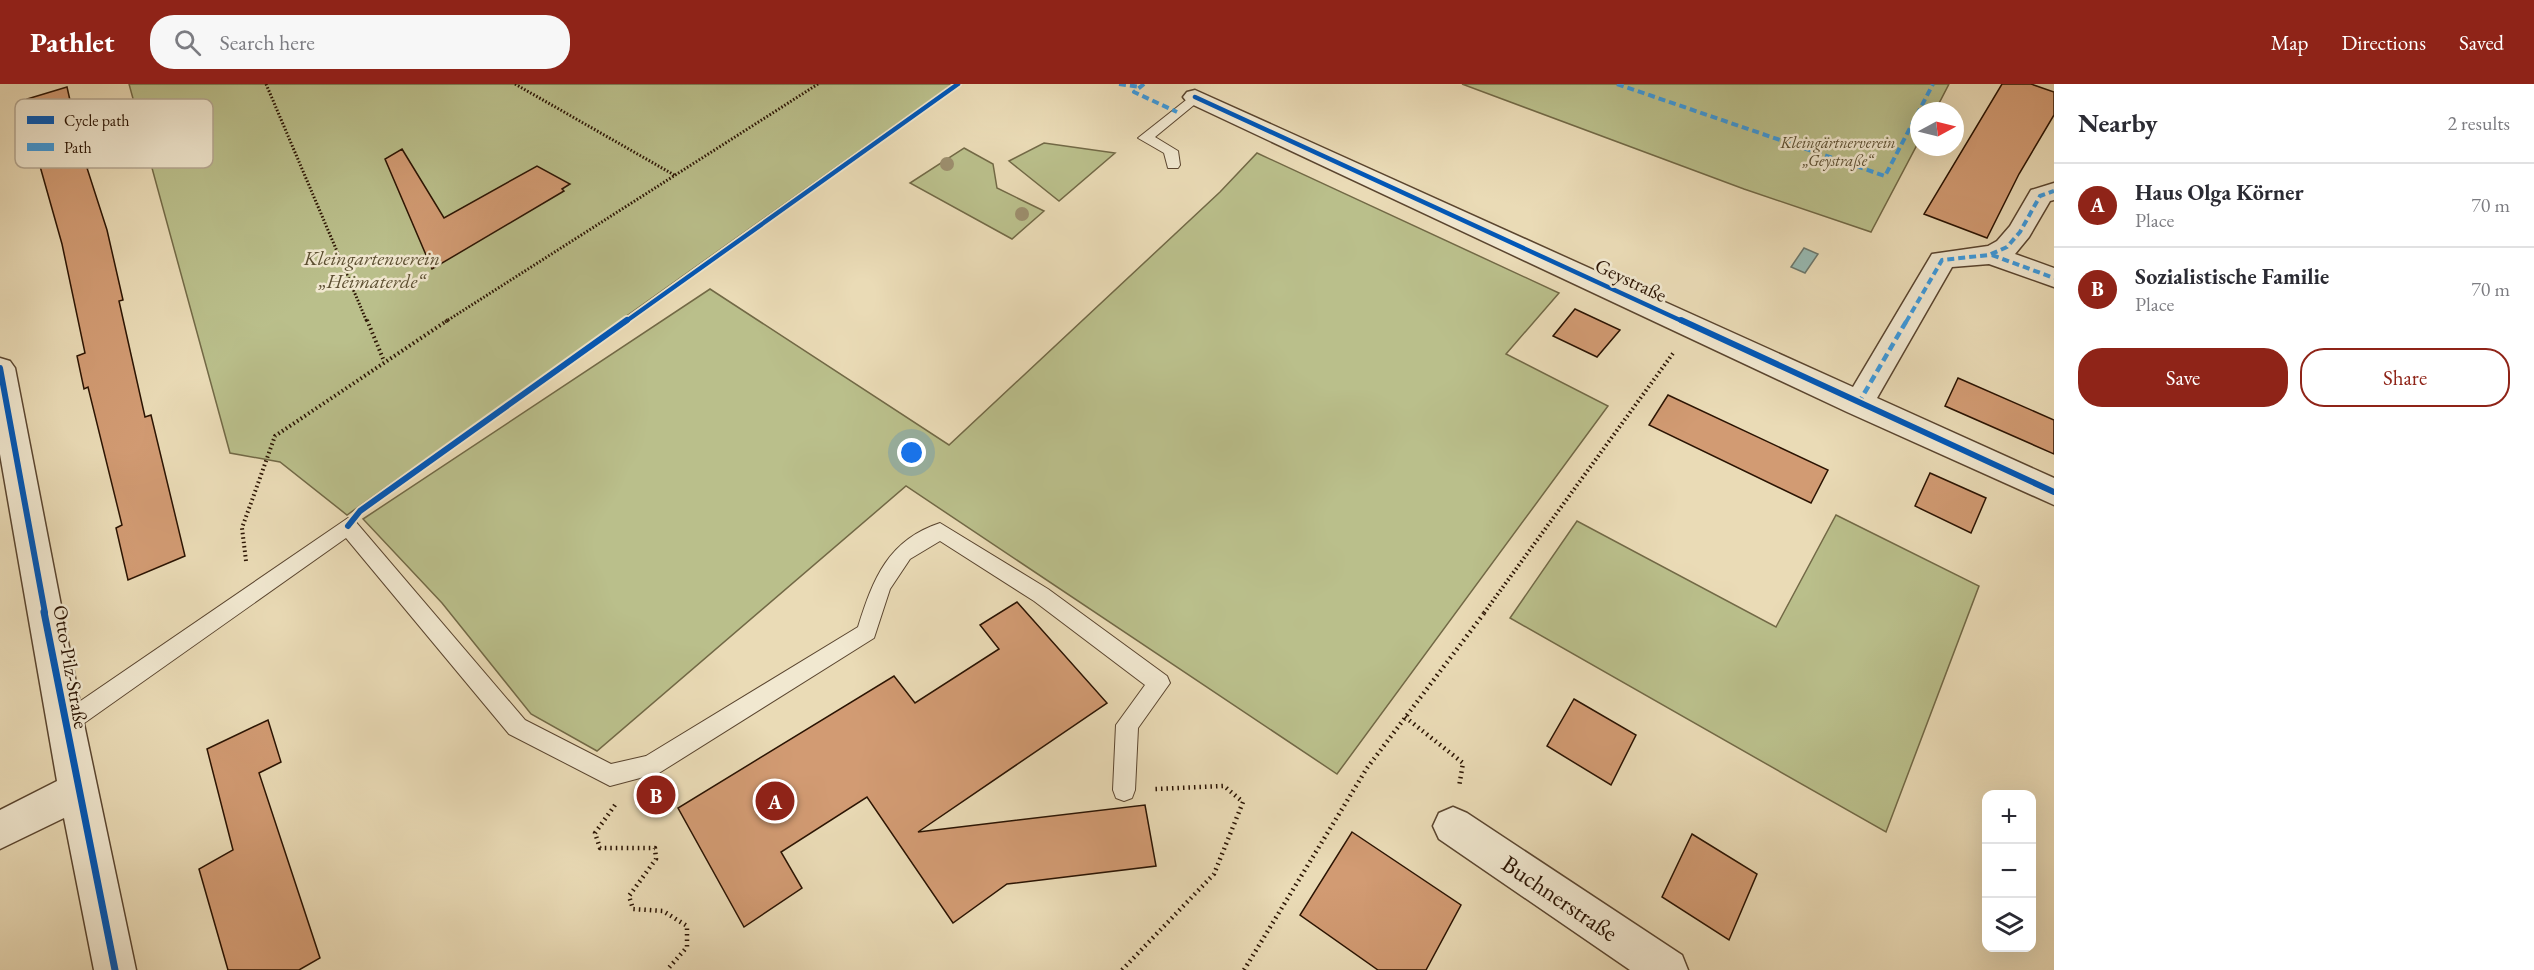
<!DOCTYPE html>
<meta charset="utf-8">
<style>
:root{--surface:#fff;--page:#f7f7f7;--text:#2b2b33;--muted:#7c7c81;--line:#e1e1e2;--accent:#8f2418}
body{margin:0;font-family:"EB Garamond",serif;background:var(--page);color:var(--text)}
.controls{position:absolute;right:18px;bottom:18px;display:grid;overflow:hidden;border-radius:12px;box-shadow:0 6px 24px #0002}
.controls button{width:54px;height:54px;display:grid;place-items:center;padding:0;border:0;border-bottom:2px solid var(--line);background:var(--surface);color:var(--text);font:30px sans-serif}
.compass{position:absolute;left:1910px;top:18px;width:54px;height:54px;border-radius:50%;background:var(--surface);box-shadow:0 6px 24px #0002;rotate:83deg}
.you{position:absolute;left:912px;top:369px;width:21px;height:21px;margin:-15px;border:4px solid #fff;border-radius:50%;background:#1a73e8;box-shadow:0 0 0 9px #1a73e833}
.badge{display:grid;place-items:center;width:39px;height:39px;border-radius:50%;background:var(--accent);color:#fff;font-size:20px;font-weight:700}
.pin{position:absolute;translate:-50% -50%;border:3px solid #fff;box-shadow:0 2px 6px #0006}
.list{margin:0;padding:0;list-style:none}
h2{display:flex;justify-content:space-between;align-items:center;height:78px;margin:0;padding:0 24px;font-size:26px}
h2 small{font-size:20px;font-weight:400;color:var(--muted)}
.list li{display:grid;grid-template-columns:39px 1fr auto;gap:18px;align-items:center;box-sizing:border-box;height:84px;padding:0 24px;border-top:2px solid var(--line)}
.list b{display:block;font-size:22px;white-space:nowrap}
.list p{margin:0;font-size:20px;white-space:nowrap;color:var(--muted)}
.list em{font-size:20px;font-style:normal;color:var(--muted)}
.actions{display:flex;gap:12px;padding:18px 24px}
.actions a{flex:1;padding:14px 0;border:2px solid var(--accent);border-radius:24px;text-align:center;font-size:21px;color:var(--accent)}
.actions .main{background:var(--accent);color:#fff}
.icon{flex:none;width:33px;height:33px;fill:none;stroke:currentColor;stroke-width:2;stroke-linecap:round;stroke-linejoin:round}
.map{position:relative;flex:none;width:2054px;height:886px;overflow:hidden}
header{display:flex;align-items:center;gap:36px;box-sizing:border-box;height:84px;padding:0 30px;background:var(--accent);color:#fff}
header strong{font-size:28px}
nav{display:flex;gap:33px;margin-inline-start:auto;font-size:21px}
.search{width:420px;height:54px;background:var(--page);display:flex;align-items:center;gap:15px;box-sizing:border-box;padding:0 21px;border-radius:24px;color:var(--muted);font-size:22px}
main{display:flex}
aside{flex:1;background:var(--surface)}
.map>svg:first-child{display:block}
.green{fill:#babf8b;stroke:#726946;stroke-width:1.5}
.water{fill:#98bab3;stroke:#6c776c;stroke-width:1.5}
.building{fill:#d29b73;stroke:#2a1302;stroke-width:1.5}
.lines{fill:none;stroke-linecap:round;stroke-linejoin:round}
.lane-casing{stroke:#5a452f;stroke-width:2}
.street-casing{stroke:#5a452f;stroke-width:3}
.path-far2{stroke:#2a1302;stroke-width:3;stroke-dasharray:1.5 2;stroke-linecap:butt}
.path-far1{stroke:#2a1302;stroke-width:4;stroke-dasharray:1.5 3;stroke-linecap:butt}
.path{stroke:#2a1302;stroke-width:4.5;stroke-dasharray:1.5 4;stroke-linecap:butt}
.lane{fill:#f1e8d0;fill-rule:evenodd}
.street{fill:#f1e8d0;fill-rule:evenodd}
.quiet-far1{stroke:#3d9add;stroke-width:4;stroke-dasharray:7 4;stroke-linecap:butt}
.quiet{stroke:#3d9add;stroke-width:4.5;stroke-dasharray:8 4.5;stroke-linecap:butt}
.cycleway-far2-casing{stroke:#f1e8d0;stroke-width:8}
.cycleway-far1-casing{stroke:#f1e8d0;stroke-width:10}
.cycleway-casing{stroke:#f1e8d0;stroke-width:10}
.cycleway-far2{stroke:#0057b8;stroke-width:4.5}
.cycleway-far1{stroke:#0057b8;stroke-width:6}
.cycleway{stroke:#0057b8;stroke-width:7}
.tree{fill:#9c8e6d}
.labels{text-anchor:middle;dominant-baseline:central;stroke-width:5;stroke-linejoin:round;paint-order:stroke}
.far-park-label{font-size:16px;font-style:italic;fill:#5c4f32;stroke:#f1e8d0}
.park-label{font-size:20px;font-style:italic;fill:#5c4f32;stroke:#f1e8d0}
.street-label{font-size:20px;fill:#2a1302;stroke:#f1e8d0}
.near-street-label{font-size:24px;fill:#2a1302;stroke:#f1e8d0}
.key{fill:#f1e8d0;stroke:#b5a892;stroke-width:1.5}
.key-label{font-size:16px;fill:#2a1302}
</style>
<header>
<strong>Pathlet</strong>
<div class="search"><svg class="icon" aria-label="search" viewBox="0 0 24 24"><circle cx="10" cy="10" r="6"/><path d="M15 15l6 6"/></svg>Search here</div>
<nav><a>Map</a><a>Directions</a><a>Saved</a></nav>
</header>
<main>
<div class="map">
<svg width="2054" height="886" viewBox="0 0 2054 886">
<rect width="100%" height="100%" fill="#eadbb6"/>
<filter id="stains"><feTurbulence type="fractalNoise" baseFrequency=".00333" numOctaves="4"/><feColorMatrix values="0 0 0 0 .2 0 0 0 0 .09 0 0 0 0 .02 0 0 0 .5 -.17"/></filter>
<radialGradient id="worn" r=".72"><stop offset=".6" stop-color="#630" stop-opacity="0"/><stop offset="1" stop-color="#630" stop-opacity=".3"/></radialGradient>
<!-- green -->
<path class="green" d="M129,0H953L347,431L280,378L230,369Z
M1462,0H1949L1935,27H1919V57L1871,148L1744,105Z
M1044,59L1115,69L1059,117L1009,77Z
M964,64L993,80L997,104L1044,127L1012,155L910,99Z
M1257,69L1559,209L1506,270L1608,322L1337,690L906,402L597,667L531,630L442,519L363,435L710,205L949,361L1220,108Z
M1836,431L1979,502L1886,748L1510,534L1577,437L1776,543Z"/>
<!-- water -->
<path class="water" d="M1804,164L1818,170L1805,189L1791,183Z"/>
<!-- building -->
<path class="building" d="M2002,0H2031L2054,8V31L2019,90L1987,154L1924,130Z
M67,3L79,56L122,43L130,71L87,84L107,146L123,216L119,217L145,333L151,331L185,472L128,496L116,444L122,441L88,303L84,305L77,272L85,269L62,160L36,68L27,15Z
M402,65L444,134L537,82L570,100L562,105L564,107L432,185L385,75Z
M1575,225L1620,246L1597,273L1553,252Z
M1958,294L2054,336V370L1945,322Z
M1668,311L1828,386L1811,419L1649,341Z
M1930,389L1986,414L1971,449L1915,422Z
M1017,518L1107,619L918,748L1145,721L1156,782L1007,800L953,839L867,713L781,768L802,804L744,843L678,724L894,592L915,619L999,565L980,541Z
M1574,615L1636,651L1611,701L1547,662Z
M268,636L281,678L259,689L320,874L299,886H228L199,785L233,766L207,665Z
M1352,748L1461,821L1426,886H1378L1300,831Z
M1692,750L1757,790L1729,856L1662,813Z"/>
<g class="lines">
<!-- lane casing -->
<g class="lane-casing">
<path id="lane" d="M1195,9L1202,13L1200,16L1155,53L1178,67L1180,81L1178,84H1168L1164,69L1138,54Z
M348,434L355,437L525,636L611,680L646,672L858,543C873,495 888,456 940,439L1048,505L1167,592L1170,599L1138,644L1135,706L1132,714L1124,717L1116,714L1113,706L1116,641L1145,601L1034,517L940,457L910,475L890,505L874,554L659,689L610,702L509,650L346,454L73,647L65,650L57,647L54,640L57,633Z"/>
</g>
<!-- street casing -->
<g class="street-casing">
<path id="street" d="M1195,6L1853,303L1932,170L1988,162L1997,157L2010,142L2031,106L2054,99V116L2050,117L2029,153L2015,170L2054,184V203L1989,180L1952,183L1877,314L2054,394V421L1847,328L1187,18L1183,13L1187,8Z
M0,274L10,277L15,284L84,640L136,886H94L64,734L0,765V726L57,697L0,370Z
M1453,723L1467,729L1682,871L1688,886H1630L1439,755L1433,742L1439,729Z"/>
</g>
<!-- path-far2 -->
<path class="path-far2" d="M266,0L367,238
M515,0L676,92
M445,238L818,0"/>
<!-- path-far1 -->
<path class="path-far1" d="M367,236L384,277
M246,477L242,444L275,352L448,236
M1484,529L1674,268"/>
<!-- path -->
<path class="path" d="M1405,633L1463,679L1459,703
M615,721L595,749L600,764H655L656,775L629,812L633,825L663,827L687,842V863L667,886
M1122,886L1214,790L1243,718L1224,702L1155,705
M1244,886L1367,684L1485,528"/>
<!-- lane -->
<use href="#lane" class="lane"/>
<!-- street -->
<use href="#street" class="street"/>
<!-- quiet-far1 -->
<path class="quiet-far1" d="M1119,0L1141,3
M1144,0L1134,8L1177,28
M1617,0L1885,92L1933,0
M1992,171L2054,194
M1906,238L1942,176L1989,171L2007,163L2020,148L2040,112L2054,107"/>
<!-- quiet -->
<path class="quiet" d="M1858,320L1907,236"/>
<!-- cycleway-far2 casing -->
<g class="cycleway-far2-casing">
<path id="cycleway-far2" d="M1195,13L1684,238
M625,238L958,0"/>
</g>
<!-- cycleway-far1 casing -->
<g class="cycleway-far1-casing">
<path id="cycleway-far1" d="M1681,236L2054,408
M0,284L45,529
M348,442L360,427L627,236"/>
</g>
<!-- cycleway casing -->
<g class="cycleway-casing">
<path id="cycleway" d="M44,528L115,886"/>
</g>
<!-- cycleway-far2 -->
<use href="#cycleway-far2" class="cycleway-far2"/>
<!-- cycleway-far1 -->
<use href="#cycleway-far1" class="cycleway-far1"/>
<!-- cycleway -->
<use href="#cycleway" class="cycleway"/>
</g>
<!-- trees -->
<g class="tree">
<circle cx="947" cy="80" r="7"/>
<circle cx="1022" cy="130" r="7"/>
</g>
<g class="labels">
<!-- far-park labels -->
<g class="far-park-label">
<text x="1838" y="58">Kleingärtnerverein<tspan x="1838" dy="18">„Geystraße“</tspan></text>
</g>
<!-- park labels -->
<g class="park-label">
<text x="372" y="174">Kleingartenverein<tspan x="372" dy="23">„Heimaterde“</tspan></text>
</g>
<!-- street labels -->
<g class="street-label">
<text transform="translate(1631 196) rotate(25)">Geystraße</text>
<text transform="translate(71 583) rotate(80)">Otto-Pilz-Straße</text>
</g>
<!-- near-street labels -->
<g class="near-street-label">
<text transform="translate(1560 814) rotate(34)">Buchnerstraße</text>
</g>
</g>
<!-- legend -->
<rect x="15" y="15" width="198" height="69" rx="9" class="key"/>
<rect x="27" y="32" width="27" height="8" fill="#0057b8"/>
<rect x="27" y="59" width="27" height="8" fill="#3d9add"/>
<g class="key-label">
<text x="64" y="42">Cycle path</text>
<text x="64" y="69">Path</text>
</g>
<rect width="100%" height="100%" filter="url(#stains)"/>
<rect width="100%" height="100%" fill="url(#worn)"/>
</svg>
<div class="controls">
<button>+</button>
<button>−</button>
<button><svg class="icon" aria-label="layers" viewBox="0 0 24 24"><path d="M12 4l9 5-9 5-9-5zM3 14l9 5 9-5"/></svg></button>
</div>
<svg class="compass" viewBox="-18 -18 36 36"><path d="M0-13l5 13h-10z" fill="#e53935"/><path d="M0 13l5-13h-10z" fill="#7c7c81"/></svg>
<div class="you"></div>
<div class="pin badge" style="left:775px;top:717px">A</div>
<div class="pin badge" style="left:656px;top:711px">B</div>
</div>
<aside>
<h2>Nearby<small>2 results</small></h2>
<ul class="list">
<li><span class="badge">A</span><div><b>Haus Olga Körner</b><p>Place</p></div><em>70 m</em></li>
<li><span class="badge">B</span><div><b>Sozialistische Familie</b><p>Place</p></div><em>70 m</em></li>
</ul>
<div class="actions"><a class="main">Save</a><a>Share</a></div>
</aside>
</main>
